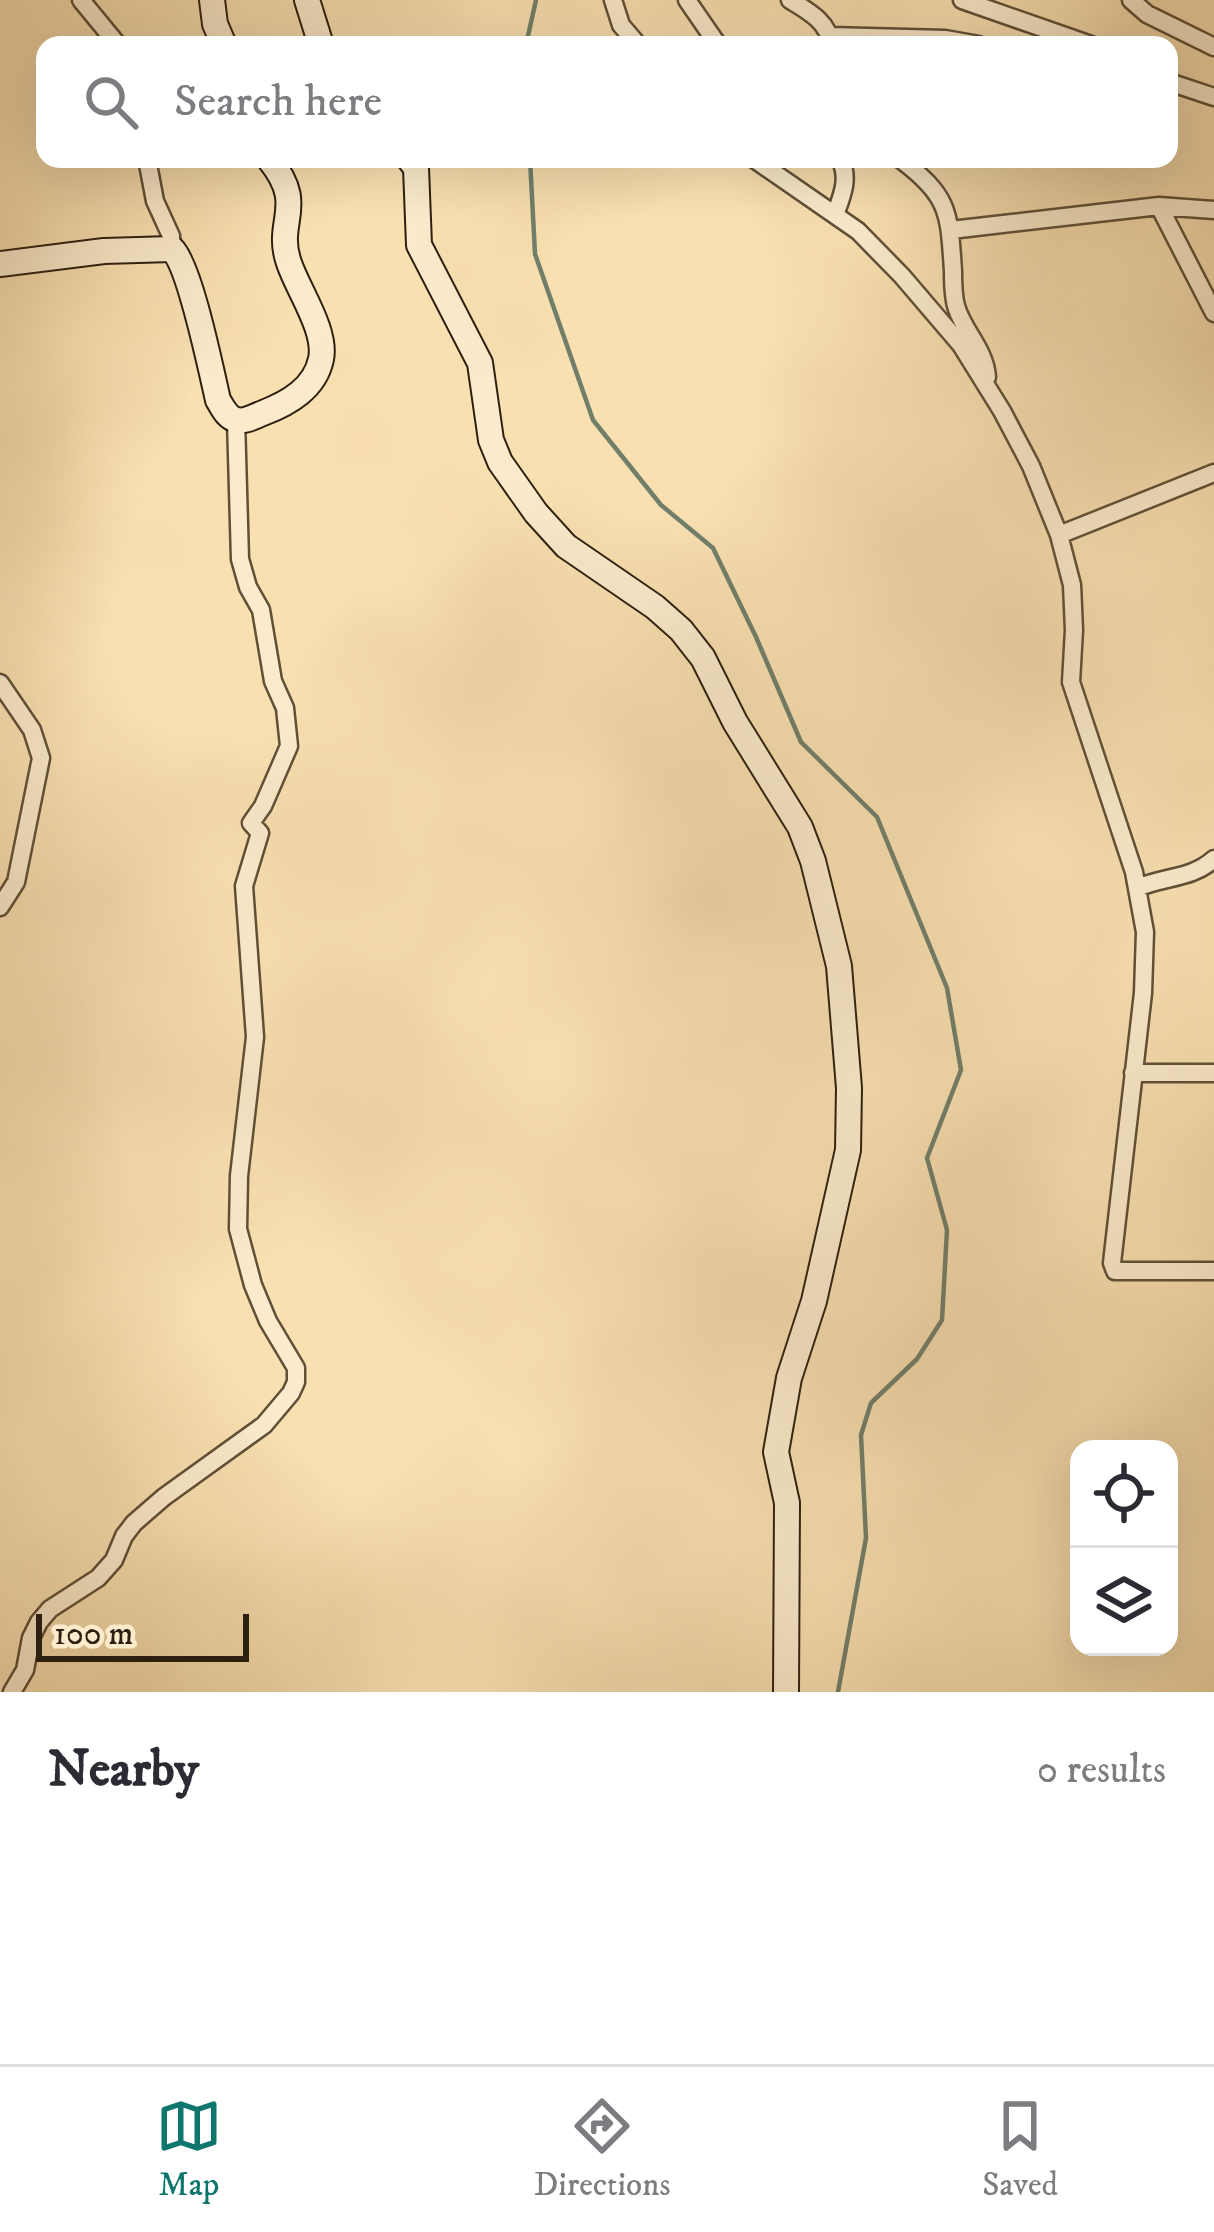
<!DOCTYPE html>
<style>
:root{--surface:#fff;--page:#f7f7f7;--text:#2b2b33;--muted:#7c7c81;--line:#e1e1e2;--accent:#0f766e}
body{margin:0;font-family:"IM FELL DW Pica",serif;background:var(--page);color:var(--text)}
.controls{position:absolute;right:36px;bottom:36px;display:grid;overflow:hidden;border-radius:24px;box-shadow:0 12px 48px #0002}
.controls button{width:108px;height:108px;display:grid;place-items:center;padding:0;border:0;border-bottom:3px solid var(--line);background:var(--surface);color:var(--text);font:60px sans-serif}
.scale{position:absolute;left:36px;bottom:30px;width:213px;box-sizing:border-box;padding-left:12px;border:6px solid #2d2010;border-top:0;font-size:33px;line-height:42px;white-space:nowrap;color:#2d2010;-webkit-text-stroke:9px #fbebcc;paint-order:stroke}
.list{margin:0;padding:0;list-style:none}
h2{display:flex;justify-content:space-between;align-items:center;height:156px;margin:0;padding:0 48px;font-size:51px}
h2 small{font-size:39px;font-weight:400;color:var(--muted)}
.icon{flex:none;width:66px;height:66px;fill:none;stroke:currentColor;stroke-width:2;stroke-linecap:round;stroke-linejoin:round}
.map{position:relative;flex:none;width:1214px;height:1692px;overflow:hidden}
.search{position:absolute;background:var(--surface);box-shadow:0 12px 48px #0002;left:36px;right:36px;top:36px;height:132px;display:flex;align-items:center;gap:30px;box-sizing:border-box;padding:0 42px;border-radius:24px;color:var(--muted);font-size:45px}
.sheet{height:372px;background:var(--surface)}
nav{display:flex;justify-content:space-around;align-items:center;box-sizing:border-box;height:168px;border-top:3px solid var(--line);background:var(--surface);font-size:33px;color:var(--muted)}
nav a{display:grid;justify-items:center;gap:6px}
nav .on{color:var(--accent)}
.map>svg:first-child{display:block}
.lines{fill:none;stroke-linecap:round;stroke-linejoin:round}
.stream{stroke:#717f6a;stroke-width:4.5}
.street-casing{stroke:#605038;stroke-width:21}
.secondary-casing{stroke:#2d2010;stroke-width:28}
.street{stroke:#fbebcc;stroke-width:16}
.secondary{stroke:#fbebcc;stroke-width:24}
</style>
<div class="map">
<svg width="1214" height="1692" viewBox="0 0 1214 1692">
<rect width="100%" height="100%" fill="#f9e0b1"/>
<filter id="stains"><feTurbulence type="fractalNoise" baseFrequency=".00167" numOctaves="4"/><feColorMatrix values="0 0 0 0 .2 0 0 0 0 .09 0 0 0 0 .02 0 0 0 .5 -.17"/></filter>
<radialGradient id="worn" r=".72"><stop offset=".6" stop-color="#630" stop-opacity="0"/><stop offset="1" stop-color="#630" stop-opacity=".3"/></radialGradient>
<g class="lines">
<!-- stream -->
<path class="stream" d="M526,45L536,0
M530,159L535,254L593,420L661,505L713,548L756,637L801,742L877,817L947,988L961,1070L927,1158L947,1230L942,1320L917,1359L871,1403L861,1435L866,1538L838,1692"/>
<!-- street casing -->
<g class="street-casing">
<path id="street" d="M81,0L118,45
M613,0L621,25L638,45
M687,0L718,45
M790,0C808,11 829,22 831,45
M962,0L1091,45
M1131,0L1147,14L1214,47
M830,36L945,39L979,45
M1169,82L1214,97
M147,159L155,201L171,236L172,249
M754,159L858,231L902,276L961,345L1002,411L1031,466L1059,535L1072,585L1074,630L1071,682L1134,872L1145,932L1143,993L1112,1263L1115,1271H1214
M900,159C950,197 949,212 953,271C953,283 953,298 957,309C965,333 985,350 987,377
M1159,206L1214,313
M835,215C842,196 850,178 840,159
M951,230L1159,206L1214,210
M1059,535L1214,473
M0,683L32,730L41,758L16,882L0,907
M1137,888C1165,876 1192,879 1214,859
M1133,1073H1214
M12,1692L25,1670L31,1638L39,1622L50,1609L98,1578L114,1560L124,1536L134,1523L164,1497L264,1425L291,1393L296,1382V1368L268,1321L253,1285L238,1229L239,1176L255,1037L244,886L260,833L251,823L263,806L289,746L285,708L273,681L261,610L248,587L240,559L236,420"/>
</g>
<!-- secondary casing -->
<g class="secondary-casing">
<path id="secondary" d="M212,0L215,24L224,45
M307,0L321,45
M409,159L416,168L419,245L480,363L491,440L500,462L536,513L566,546L655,607L681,630L703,658L735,722L800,827L813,861L839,966L849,1088L848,1150L814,1301L789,1378L776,1452L787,1503L786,1692
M0,264L104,251L172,249C190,266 211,370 218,400C223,408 227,418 237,420C245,422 255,416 263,413C289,403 315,388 321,359C327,331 298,290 289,263C274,220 308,207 269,159"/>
</g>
<!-- street -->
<use href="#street" class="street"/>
<!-- secondary -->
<use href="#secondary" class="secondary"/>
</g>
<rect width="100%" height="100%" filter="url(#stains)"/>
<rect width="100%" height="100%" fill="url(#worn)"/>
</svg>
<div class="controls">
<button><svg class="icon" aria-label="locate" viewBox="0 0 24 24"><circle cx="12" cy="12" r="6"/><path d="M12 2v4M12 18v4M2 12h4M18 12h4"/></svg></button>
<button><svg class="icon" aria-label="layers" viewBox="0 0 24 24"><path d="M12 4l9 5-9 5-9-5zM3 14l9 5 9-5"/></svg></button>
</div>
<div class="scale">100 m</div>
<div class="search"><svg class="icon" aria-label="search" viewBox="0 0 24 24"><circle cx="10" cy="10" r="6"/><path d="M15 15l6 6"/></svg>Search here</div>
</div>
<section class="sheet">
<h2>Nearby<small>0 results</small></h2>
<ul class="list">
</ul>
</section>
<nav>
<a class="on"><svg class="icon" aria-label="map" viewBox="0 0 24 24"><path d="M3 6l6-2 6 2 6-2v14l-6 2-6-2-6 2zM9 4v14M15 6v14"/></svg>Map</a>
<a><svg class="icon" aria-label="directions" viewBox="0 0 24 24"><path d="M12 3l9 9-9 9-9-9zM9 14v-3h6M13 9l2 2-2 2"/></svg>Directions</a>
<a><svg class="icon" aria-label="saved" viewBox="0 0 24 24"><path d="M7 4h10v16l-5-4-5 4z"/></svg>Saved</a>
</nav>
